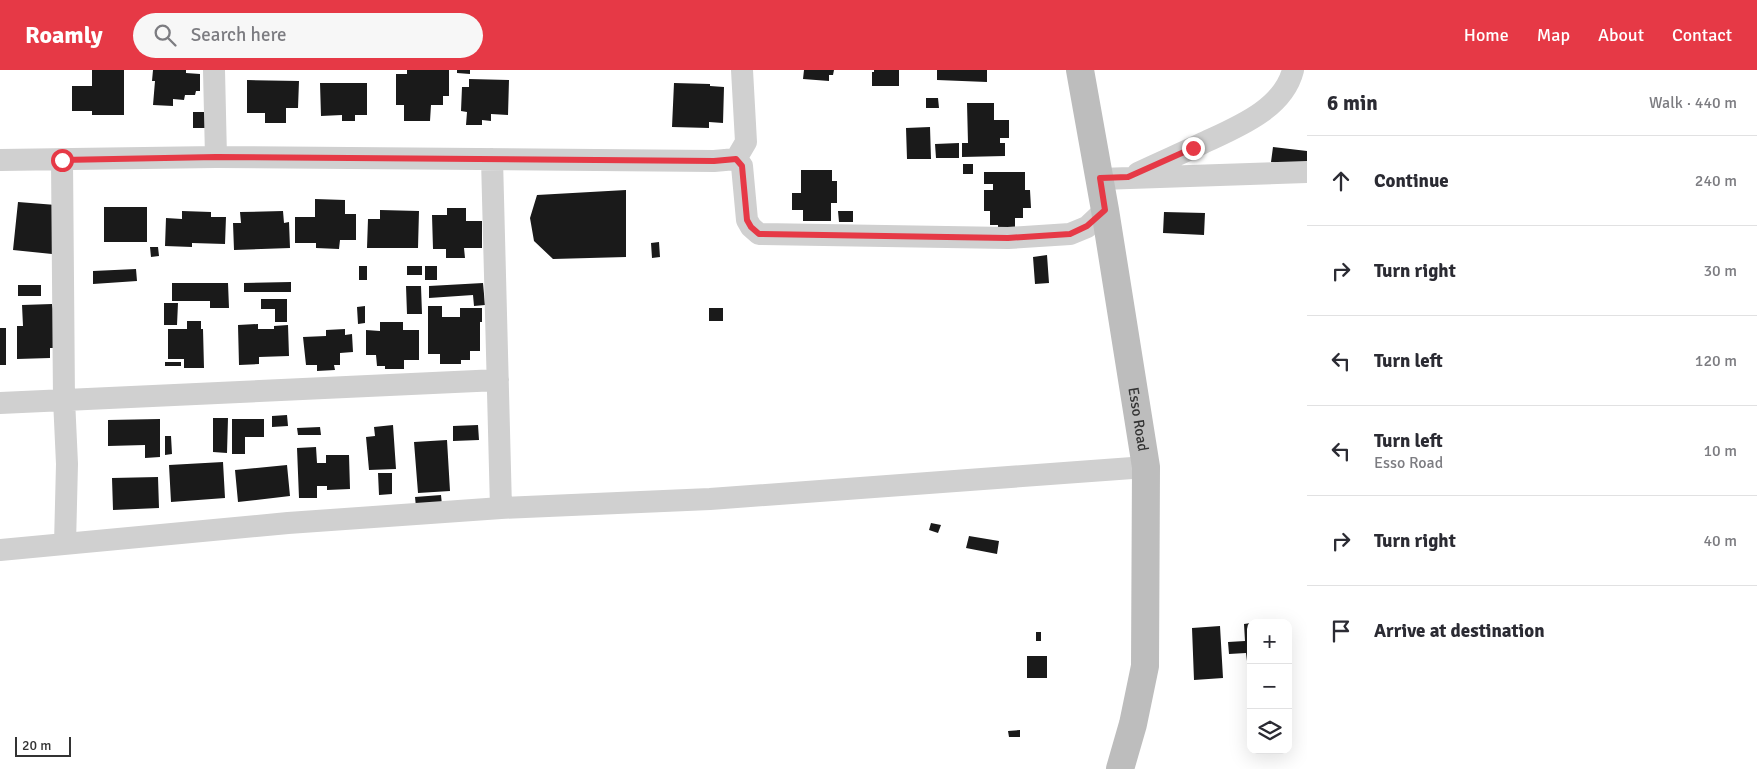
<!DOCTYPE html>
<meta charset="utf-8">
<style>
:root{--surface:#fff;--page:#f7f7f7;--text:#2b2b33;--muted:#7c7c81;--line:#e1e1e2;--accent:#e63946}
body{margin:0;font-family:Signika,sans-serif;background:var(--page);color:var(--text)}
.controls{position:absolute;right:15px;bottom:15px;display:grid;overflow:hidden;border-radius:10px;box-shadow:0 5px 20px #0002}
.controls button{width:45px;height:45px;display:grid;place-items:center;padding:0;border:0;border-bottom:1px solid var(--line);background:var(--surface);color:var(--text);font:25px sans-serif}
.scale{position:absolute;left:15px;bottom:12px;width:56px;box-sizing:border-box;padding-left:5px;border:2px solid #333;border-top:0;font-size:14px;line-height:18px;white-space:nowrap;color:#333;-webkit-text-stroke:4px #fff;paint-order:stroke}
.stop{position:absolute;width:15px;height:15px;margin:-11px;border:4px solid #e63946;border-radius:50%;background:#fff}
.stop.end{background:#e63946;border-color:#fff;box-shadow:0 1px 5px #0008}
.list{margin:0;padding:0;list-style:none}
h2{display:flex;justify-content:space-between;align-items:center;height:65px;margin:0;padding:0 20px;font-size:21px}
h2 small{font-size:16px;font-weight:400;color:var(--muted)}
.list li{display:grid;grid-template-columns:32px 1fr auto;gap:15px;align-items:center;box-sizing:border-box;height:90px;padding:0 20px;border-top:1px solid var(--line)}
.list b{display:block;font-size:19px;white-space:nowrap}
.list p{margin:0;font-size:16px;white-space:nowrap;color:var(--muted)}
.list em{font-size:16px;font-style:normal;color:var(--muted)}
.icon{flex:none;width:28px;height:28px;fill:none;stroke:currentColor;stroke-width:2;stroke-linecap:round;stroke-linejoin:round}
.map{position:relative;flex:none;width:1307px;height:699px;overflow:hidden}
header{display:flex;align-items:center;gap:30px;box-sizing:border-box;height:70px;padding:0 25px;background:var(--accent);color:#fff}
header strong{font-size:24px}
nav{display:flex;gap:28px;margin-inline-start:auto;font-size:18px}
.search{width:350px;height:45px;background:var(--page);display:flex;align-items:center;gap:12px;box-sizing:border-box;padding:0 18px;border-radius:28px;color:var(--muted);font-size:19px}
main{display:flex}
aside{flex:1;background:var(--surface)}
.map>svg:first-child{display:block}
.building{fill:#1a1a1a}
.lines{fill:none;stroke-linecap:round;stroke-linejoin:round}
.street{stroke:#d0d0d0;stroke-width:22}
.secondary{stroke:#bdbdbd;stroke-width:28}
.route{stroke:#e63946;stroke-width:6}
.labels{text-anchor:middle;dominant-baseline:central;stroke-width:5;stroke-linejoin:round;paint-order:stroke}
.street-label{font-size:15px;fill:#333;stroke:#fff}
</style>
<header>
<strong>Roamly</strong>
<div class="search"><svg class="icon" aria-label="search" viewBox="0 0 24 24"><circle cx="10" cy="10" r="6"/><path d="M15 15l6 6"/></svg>Search here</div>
<nav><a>Home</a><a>Map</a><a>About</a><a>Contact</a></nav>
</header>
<main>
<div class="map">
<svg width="1307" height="699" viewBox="0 0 1307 699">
<rect width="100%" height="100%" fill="#fff"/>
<!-- building -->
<path class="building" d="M92,0H124V45H92V41H72V16H92Z
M153,0H186V3L200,4V21H196L195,25H185L184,30L173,29V36L153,35L155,11H152Z
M407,0H449V26H443V35H431L430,51H404V35H396V4H407Z
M457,0H470V4L457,3Z
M804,0H834L833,5H829V11L803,9Z
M874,0H899V16H872V2H874Z
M937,0H987V12L937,10Z
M469,9L509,10L508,45L491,44V51L482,50V55H466L467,42L461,41L462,17H469Z
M247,10L299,11L298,38H286V53H265V43H247Z
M320,13H367V45H355V51H342V45L321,46Z
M674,13L710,14V16L724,17L723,53L709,52V58L672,57Z
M926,28H938L939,38H926Z
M967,33H994V50H1009V68H1000V73H1005V86L962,87V73H968Z
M193,42H210V58H193Z
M930,57L931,89H907L906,58Z
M959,73V88H936L935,74Z
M1273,77L1307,81V96L1271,92Z
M963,94H973V104H963Z
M801,100H832V111H837V133H831V151H803V140H792V123H801Z
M984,102H1025V120H1030L1031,138H1023V148H1015V157H998V155H990V141H984V120H993V114H984Z
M626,120V187L553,189L534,171L530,148L537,125Z
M315,129L345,130V144H356V170H340L339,179L316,178V173H295V147H315Z
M18,132L56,135L52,184L13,180Z
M104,137H147V172H104Z
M447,138H466V151H482V178H464L465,188H446V179H433L432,145H447Z
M380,140L419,141L418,178H367L368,149H380Z
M182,141L211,142V147H226L225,174L192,173V177L165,176L166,148L182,149Z
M283,141L284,153L289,152L290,178L234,180L233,153H241L240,142Z
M838,141H853V152H839Z
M1164,142L1205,143L1204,165L1163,163Z
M659,172L660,187L652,188L651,173Z
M150,177H158L159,186L151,187Z
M1047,185L1049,213L1035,214L1033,187Z
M359,196H367V210H359Z
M407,196H422V205H407Z
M425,196H437V210H425Z
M136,199L137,211L93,214V201Z
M291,212V222H244V213Z
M172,213H228L229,238H210V231H172Z
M483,213L485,235L474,236L473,225L429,228V216Z
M18,215H41V226H18Z
M406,216H421L422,244H407Z
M261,229H287V252H275V239H261Z
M164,233H178L177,255H164Z
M52,234L61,278H50V288L17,289V256H23L22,235Z
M365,236V253L358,254L357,237Z
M428,236H442V247H460V238H482V252H480V281H470V290H461V294H440V284H428Z
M709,238H723V251H709Z
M187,251H201V259H203L204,298H184V289H168V259H187Z
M380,252H403V260H419V290H404V299H385V296H377L376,285H366V260L380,261Z
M258,254V259H274V256L288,255L289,286L259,287V294L239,295L238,255Z
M0,258H6V295H0Z
M345,259V265L352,264L353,282L340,283V295H334L335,300L317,301V295H306L303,267L326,266V260Z
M165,292H181V296H165Z
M287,345L288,356L272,357V346Z
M213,348H228L227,383L213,382Z
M160,349V387L145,388V375L108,376V350Z
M232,349H264V367H245V384H232Z
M393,355L396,399L369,400L366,367L375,366L374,357Z
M478,355L479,370L453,371V356Z
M320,357L321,365H298L297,358Z
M165,366H171L172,384L165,385Z
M447,370L450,421L418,423L414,372Z
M316,377L317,393H326V385H349L350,419L327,420V416H317V428H299L297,378Z
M223,392L225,428L171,432L169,395Z
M287,395L290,426L238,432L235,400Z
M378,403H392V424L379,425Z
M158,407L159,438L113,440L112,408Z
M441,425L442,435L416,437L415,427Z
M931,453L941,455L938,463L929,460Z
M969,466L999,471L997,484L966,478Z
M1251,553V591H1247L1246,583L1229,584L1228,572L1245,571L1244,554Z
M1220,556L1223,608L1194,610L1192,558Z
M1036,562H1041V571H1036Z
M1027,586H1047V608H1027Z
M1020,660V667H1009L1008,661Z"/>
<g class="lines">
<!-- street -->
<path class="street" d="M214,0L216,87
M492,89L501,438
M736,89L742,96L747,150L751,157L759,164L1008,168L1070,164L1087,157L1105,140
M0,90L216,87L714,91L736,89L746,72L742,0
M62,90L64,329L67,394L65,474
M1138,103C1159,93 1180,84 1201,74C1235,58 1283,40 1293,0
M1100,109L1307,102
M0,333L498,310
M0,480L288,453L501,438L710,429L1146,397"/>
<!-- secondary -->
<path class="secondary" id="s1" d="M1080,0L1105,140L1146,397L1145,596L1133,654L1120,699"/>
</g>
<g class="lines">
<!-- route -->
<path class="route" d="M62,90L216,87L714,91L736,89L742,96L747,150L751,157L759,164L1008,168L1070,164L1087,156L1105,140L1100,108L1128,107L1193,78"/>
</g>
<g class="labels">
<!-- street labels -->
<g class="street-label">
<text stroke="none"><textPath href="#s1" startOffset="354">Esso Road</textPath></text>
</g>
</g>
</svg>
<div class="controls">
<button>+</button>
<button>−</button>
<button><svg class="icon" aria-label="layers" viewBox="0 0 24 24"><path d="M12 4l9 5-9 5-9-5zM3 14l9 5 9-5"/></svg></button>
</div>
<div class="scale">20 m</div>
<div class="stop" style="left:62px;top:90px"></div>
<div class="stop end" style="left:1193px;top:78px"></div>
</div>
<aside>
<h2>6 min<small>Walk · 440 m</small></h2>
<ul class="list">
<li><svg class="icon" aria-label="ahead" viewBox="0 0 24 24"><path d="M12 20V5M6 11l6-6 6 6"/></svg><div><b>Continue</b></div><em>240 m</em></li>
<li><svg class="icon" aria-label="right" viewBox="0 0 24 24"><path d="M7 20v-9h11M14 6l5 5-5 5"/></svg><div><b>Turn right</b></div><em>30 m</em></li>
<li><svg class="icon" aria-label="left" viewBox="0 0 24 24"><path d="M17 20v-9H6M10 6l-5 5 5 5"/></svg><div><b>Turn left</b></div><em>120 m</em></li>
<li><svg class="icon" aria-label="left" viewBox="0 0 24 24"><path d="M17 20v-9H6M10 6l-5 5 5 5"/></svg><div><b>Turn left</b><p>Esso Road</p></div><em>10 m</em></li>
<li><svg class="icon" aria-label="right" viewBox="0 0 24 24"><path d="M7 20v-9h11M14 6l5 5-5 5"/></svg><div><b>Turn right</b></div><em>40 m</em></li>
<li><svg class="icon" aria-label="arrive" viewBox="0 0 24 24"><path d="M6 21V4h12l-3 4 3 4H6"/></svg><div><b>Arrive at destination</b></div></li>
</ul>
</aside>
</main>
